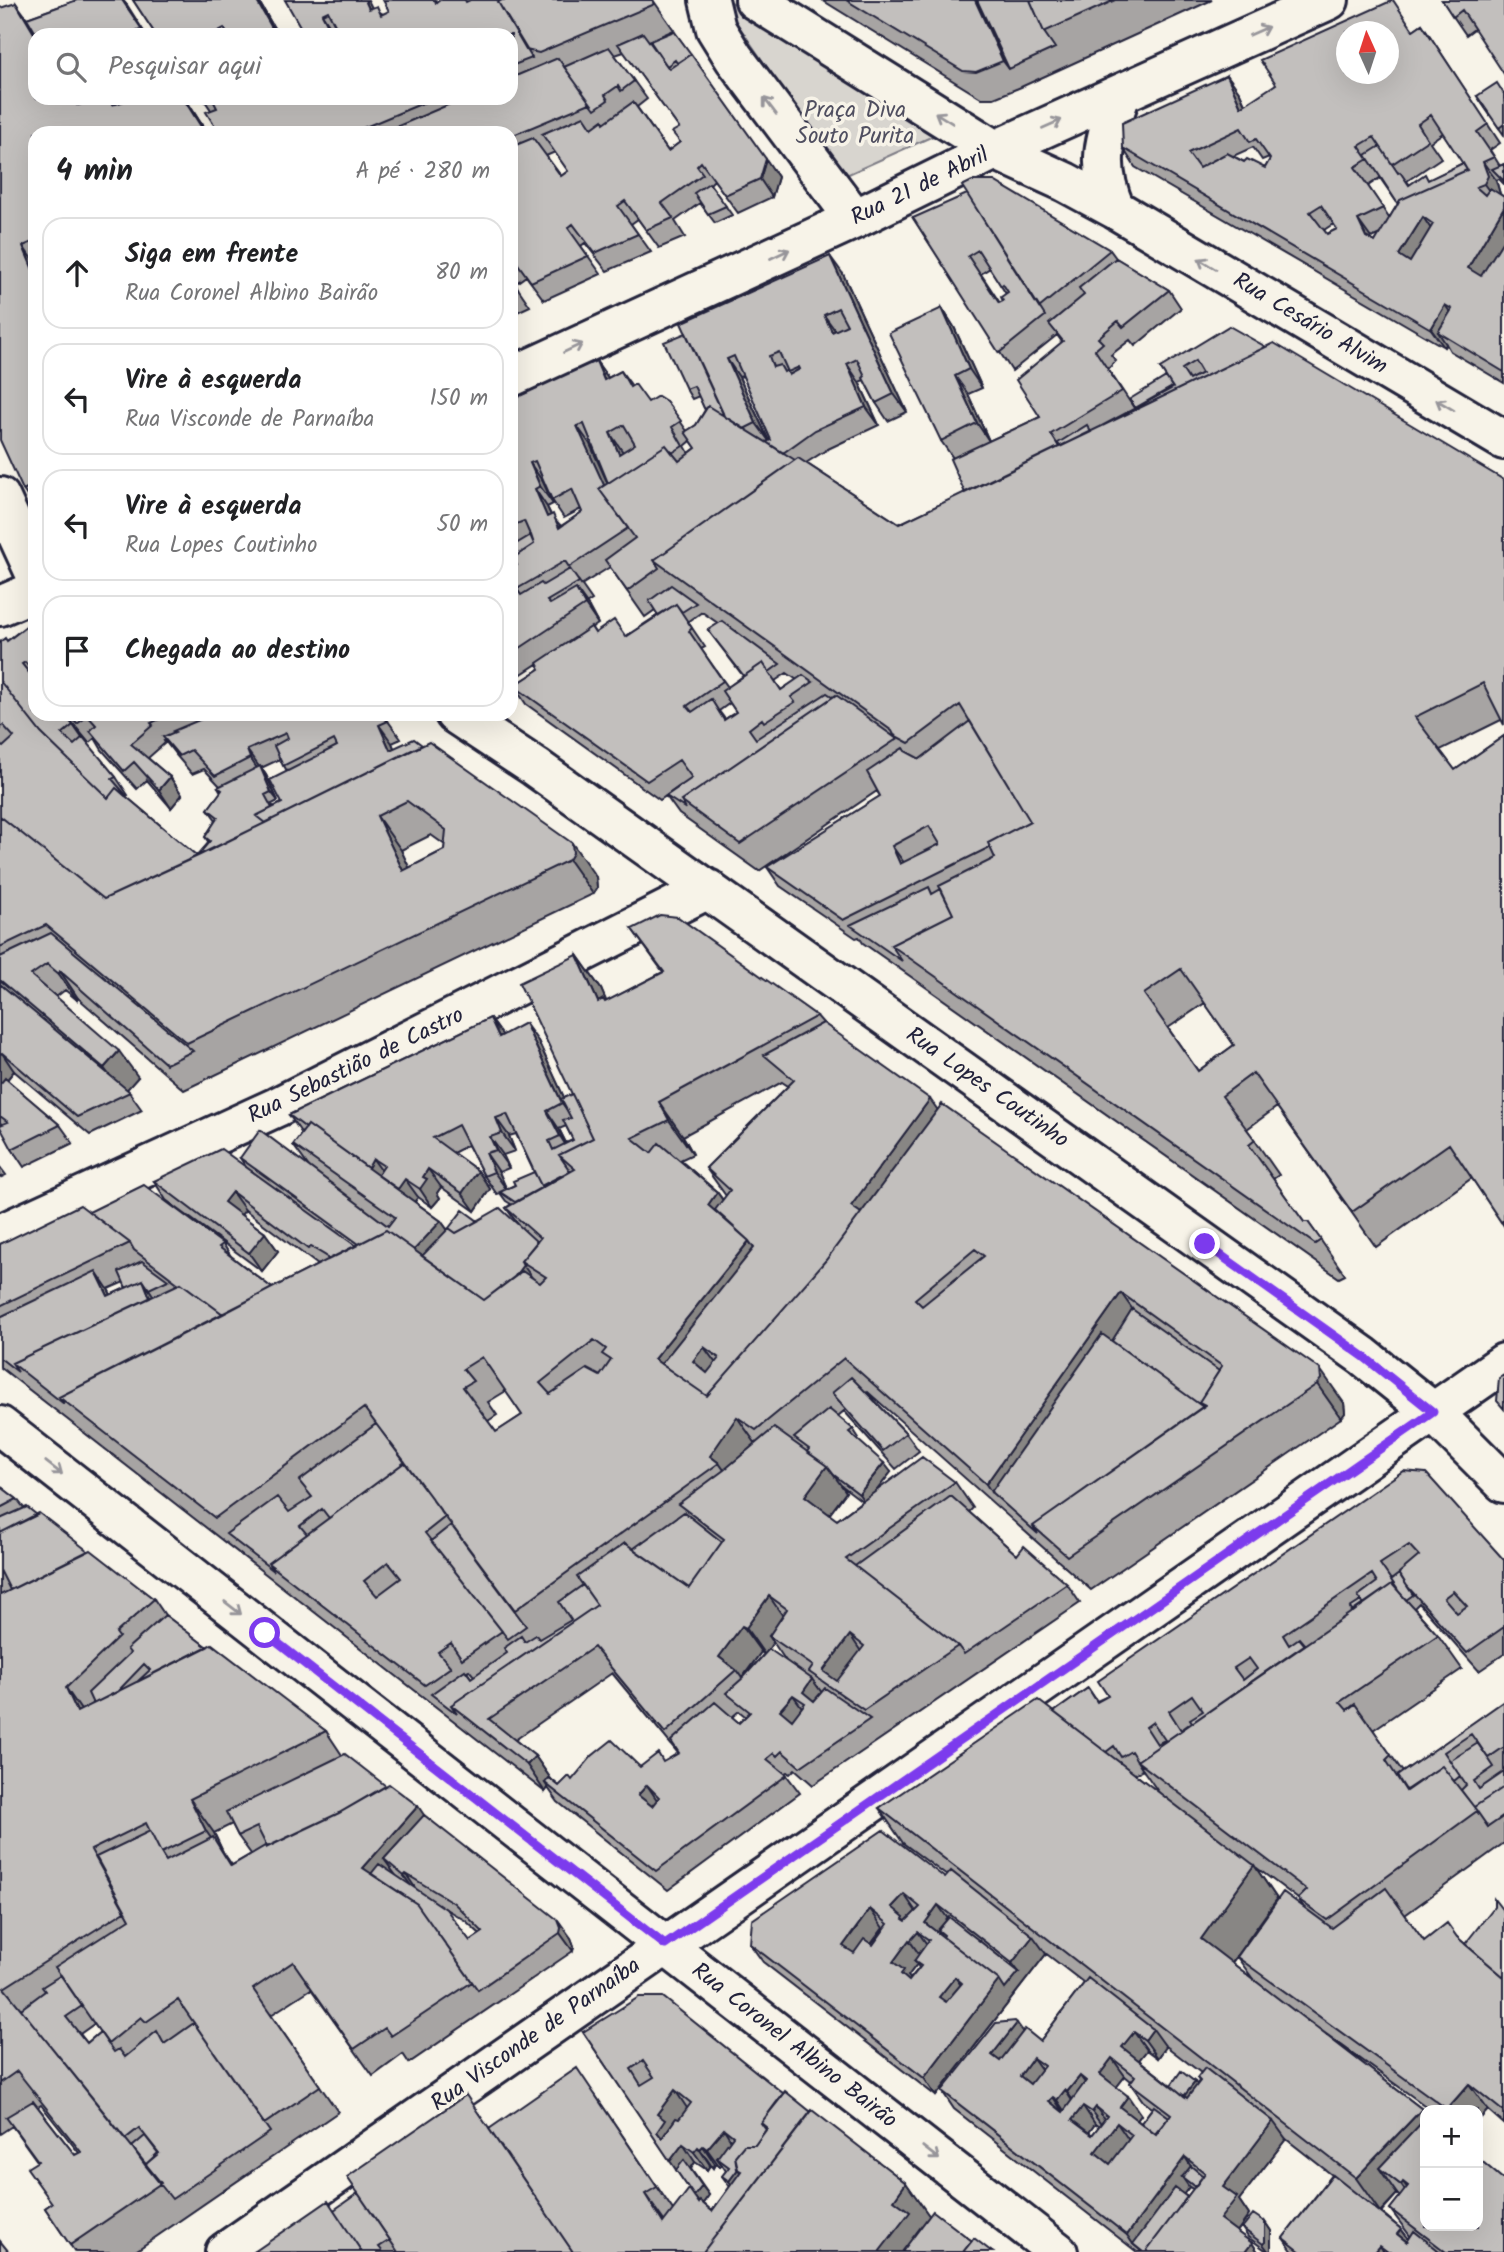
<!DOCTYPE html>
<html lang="pt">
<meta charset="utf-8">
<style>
:root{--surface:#fff;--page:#f6f6f6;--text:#202124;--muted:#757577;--line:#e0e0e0}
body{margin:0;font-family:Kalam,sans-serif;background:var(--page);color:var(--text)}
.controls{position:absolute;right:21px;bottom:21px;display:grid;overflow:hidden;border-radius:14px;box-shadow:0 7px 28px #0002}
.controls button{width:63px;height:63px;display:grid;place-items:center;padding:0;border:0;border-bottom:2px solid var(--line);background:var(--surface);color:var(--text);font:35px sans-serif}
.compass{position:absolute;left:1336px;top:21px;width:63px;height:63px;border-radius:50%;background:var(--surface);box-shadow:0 7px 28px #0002;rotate:357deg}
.stop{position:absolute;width:21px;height:21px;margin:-16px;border:5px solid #7c3aed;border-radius:50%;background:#fff}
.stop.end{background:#7c3aed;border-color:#fff;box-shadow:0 2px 7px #0008}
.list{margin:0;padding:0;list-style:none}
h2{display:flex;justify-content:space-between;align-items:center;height:91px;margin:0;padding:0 28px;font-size:30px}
h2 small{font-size:23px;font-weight:400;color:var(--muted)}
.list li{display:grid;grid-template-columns:46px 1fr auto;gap:21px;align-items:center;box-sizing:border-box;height:112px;margin:0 14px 14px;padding:0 14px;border:2px solid var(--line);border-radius:21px}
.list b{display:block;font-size:26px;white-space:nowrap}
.list p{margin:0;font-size:23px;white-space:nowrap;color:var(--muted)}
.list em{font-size:23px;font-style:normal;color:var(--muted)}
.icon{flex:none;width:38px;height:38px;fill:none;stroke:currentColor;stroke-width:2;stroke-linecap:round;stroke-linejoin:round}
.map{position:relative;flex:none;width:1504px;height:2252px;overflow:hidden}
.search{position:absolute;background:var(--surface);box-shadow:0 7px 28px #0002;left:28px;top:28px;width:490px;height:77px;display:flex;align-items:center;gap:18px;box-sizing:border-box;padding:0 24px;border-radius:21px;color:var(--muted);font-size:26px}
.panel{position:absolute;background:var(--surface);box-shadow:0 7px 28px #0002;left:28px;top:126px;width:490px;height:595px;border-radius:21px}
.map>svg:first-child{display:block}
.green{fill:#d8d5cf;stroke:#7d7c85;stroke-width:2}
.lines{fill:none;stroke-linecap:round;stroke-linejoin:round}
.minor-casing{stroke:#22223b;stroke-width:44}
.minor{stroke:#f7f3e8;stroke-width:38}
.wall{fill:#a7a4a3;stroke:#22223b;stroke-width:2;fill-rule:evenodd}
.shaded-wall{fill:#888684;stroke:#22223b;stroke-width:2}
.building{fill:#c2bfbd;stroke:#22223b;stroke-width:2;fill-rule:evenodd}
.oneway{stroke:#97959a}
.route{stroke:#7c3aed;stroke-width:9}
.labels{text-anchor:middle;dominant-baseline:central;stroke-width:7;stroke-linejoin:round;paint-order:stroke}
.park-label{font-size:23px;fill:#504f60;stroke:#f7f3e8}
.street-label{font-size:23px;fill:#22223b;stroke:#f7f3e8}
</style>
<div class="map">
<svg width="1504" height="2252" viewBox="0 0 1504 2252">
<rect width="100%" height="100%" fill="#f7f3e8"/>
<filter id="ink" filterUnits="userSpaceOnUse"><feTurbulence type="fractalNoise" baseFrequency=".0143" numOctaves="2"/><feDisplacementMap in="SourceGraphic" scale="14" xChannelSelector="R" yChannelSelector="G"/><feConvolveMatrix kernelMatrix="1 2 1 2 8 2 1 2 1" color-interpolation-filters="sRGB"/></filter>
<g filter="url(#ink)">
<!-- green -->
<path class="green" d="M726,0L747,9L942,132L842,177L736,22Z"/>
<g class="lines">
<!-- minor casing -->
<g class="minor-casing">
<path id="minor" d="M709,0L716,29L734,58L855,219
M755,0L995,150L1065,182L1115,209L1504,440
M1115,209C1095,163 1105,139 1121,94
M511,377L855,219L995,150L1329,0
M0,497L35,573
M0,606L35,591
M455,714L535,767L1363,1356L1433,1412L1504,1483
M0,1234L277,1107L708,889
M0,1426L1058,2252
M225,2252L1504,1363"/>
</g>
<!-- minor -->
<use href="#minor" class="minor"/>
</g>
<!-- wall -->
<path class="wall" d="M77,0H123L146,35H35V98H185L207,133H35V508L23,490L16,3L27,18Z
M133,0H258L278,35H156Z
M285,0L372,8L383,14L438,1L653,0L674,30L649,41L674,31L778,177L772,197L738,213L714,180L710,184L732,215L715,223L700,203L675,221L685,237L659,248L638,219L631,224L651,252L607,271L585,243L581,246L601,274L544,300L526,276L515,284L530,306L511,315V133H219L211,110L203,98H511V35L338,30L334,32ZM624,52L679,128V143L668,151L637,107L647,99L615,55ZM555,152L568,171L561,176L546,156Z
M822,0H1212L1021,87L994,98H981Z
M1442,0H1504L1474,29L1466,35Z
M1422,24L1500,143L1490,150L1500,166L1504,164V184L1499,179L1496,180L1500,194L1504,197V383L1450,351L1446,344L1444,347L1135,167L1123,148L1227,75L1240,93L1245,104L1414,30ZM1443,133L1463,163L1429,180L1410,185L1407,181L1441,158L1430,142ZM1253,147L1262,160L1269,157L1270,159L1265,168L1244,162L1233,156ZM1380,178L1398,204L1389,218L1368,186ZM1333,224L1337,229L1327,234L1324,230ZM1380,234L1375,242L1372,240L1371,238Z
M1504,93V135L1477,96Z
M913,218L1110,250L1116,258L1169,290L1181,308L1135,346L1130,340L1111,355L1116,361L1108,369L1134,408L1166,377L1160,368L1266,347L1504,480L1501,720L1440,750L1455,770L1504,736V1226L1472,1178L1376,1247L1277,1107L1247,1129L1279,1175L1273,1179L1304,1222H1308L1345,1275L1339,1278L863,943L859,937L856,938L780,886L767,867L880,796L877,791L759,871L679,814L666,796L681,785L660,800L526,704L514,686L540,669L537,664L511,681V562L513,567L516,565L515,545L511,539V400L596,361L608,378L621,371L632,386L648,402L666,401L687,431L696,425L705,410L699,396L692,399L686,389L843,274L907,412L888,421L876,403L864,380L859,382L879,425L828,449L806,463L899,524L965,493L953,458L941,441L942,308L954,327L982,388L968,394L989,441L1040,417L1062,342L1057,335L1012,371ZM990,268L1006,294L1003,301L1000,303L981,274ZM743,376L771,440L769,441L739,377ZM691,441L696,448L689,453L685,446ZM590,444H592L607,483ZM544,481L552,500L564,518L581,509L582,512L561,526L551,515L547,507L553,504L543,482ZM610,567L645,617L655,610L658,615L626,636L595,633L592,628L598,624L586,604L592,600L578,580L581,585ZM702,612L719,624L708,630L743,676L728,687L701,649L705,647L688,622ZM787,673L797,680L781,690L775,681ZM730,703L736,712L725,719L719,711ZM1205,1003L1234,1045L1198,1071L1168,1028Z
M35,614V714L73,725L82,738L116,777L128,795L126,796L129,799L197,856L209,843L205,837L216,820L208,809L221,792L218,787L220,786L204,769L192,774L176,755L165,741H164L165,743L148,758L170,777L182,795L171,808L147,780L137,789L102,750L95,738L89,743L65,714H378L388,721L401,739L392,743L394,748L596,877L597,888L593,894L184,1090L78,998L77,1000L65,990L56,997L138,1077L127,1089L142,1110L90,1135L14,1071L7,1080L60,1125L73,1143L24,1167L12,1149L2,1124L0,1123V642L7,641L31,622ZM280,759L287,771L282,803L273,807L272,804L278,801L266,775L261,768ZM431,835L445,845L444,850L409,868L401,850Z
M632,929L817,1016L823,1023L938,1110L1344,1403L1345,1413L1341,1418L1091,1590L868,1392L867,1393L906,1433L919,1451L896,1469L844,1411L838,1416L853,1429L859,1438L857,1440L891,1472L875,1492L955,1482L973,1508L969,1512L1017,1555L1067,1584L1080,1603L813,1785L795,1769L790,1774L787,1772L785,1773L800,1793L668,1890L558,1802L548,1788L545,1792L0,1367V1244L89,1212L223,1244L231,1256L272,1288L318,1265L245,1210L241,1215L265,1233L278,1251L262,1271L166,1200L154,1181L246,1167L240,1158L309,1167L293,1145L302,1134L289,1115L490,1018L502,1035L538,1041L564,1098L572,1094L577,955L601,989L606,1002L663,972ZM782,1082L788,1086L706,1168L726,1196L723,1200L717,1192L680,1160L693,1154L683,1136ZM566,1126L573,1140L566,1143L559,1129ZM516,1134L534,1172L515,1185L506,1189L499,1172L509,1168L503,1155L515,1151L509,1136ZM468,1145L483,1174L496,1193L497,1194L500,1193L506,1201L511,1204L506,1208L517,1223L478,1221L447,1229L441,1221L415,1202L418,1197L432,1207L440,1198L437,1193L441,1187L475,1211L490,1189L478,1171L453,1153ZM124,1282L126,1288L111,1295L108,1289ZM506,1391L522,1415L496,1432L488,1421L497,1415L488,1402ZM841,1485L862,1501L837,1520L829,1515L846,1492ZM773,1642L786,1661L767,1651ZM761,1652L764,1654L742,1679V1678ZM469,1670L474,1676L471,1678L467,1671ZM612,1673L678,1753L664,1762L640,1767L572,1780L559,1786L551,1779L535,1756L515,1740ZM739,1711L746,1717L739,1723L732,1717Z
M0,1167L6,1175L0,1178Z
M1403,1471L1504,1560V1654L1479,1671L1419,1603L1414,1608L1438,1635L1462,1669L1373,1730L1403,1772L1504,1702V1843L1405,1915L1424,1941L1457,1937L1465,1944L1504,1912V2124L1488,2110L1478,2121V2110H1431L1304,2018L1422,2109L1425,2113V2226L1504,2252H1293L1283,2238L1332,2175L1286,2139L1239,2200L1249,2215L1237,2232L1252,2243L1258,2252H1137L954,2109L942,2091L1023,2031L1040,2041L1084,1983L1044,1952L1046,1954L936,2096L763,1962L750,1944L945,1878L947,1876L903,1843L879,1808L1054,1712L1088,1688L1097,1701L1108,1696ZM1143,1770L1157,1790L1160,1794L1135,1774ZM1249,1862L1298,1899L1303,1906L1237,1957L1253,1979L1232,1963L1277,1899L1254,1865ZM883,1928L884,1929L873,1945L871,1944ZM917,1964L919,1968L910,1979L908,1976ZM1166,2046L1201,2073L1197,2078L1199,2081L1197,2084L1171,2085L1139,2060L1147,2050L1158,2058ZM1125,2076L1131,2081L1130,2083L1143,2101L1152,2108L1141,2123L1137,2120L1141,2115L1116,2087ZM1095,2124L1099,2127L1092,2135L1089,2132ZM1189,2187L1193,2189L1187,2197L1183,2194ZM1397,2194L1400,2197L1390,2209L1410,2236L1409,2239L1401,2229L1381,2212Z
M0,1486L17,1499L24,1508L37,1515L154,1599L165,1615L207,1647L326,1731L342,1755L424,1815L571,1938L574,1946L573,1951L409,2063L403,2054L373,2076L311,1989L271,2015L338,2112L134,2252H75L45,2208L52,2203L37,2161L12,2126L0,2134ZM232,1824L238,1836L251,1854L232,1865L223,1852L214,1833ZM444,1908L466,1921L480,1934L470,1941ZM94,2024L100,2032L87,2043L80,2034ZM41,2105L79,2153L75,2155L38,2107Z
M583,2032L784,2094L811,2112L906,2183L929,2216L992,2252H254L335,2211L489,2129L595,2095L673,2210L699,2203ZM695,2162L707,2170L710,2165L713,2168L715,2164L720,2167L722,2165L726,2171L722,2176L730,2187L712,2211L703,2203L709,2195L691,2169Z
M1265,2222L1271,2231V2252H1268L1248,2237L1242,2228Z"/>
<!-- shaded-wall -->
<path class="shaded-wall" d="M122,0L127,5L146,35H145Z
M256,0H258L278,35H276Z
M365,0H368L382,28L369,9Z
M975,0H981L1009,69L1003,61Z
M322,14L336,35H333Z
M1227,75L1240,93L1254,125L1241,107Z
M183,98H185L207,133H205Z
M766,159L778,177L772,197L760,179Z
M1483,162L1496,180L1500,194L1497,202L1484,184Z
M1504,207V247L1480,286L1468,268Z
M1423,217L1435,235L1412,274L1399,255Z
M1358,220L1371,238L1379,255L1366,237Z
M23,246L35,264V273L33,270Z
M830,256L843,274L907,412L894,394Z
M1445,305L1458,323L1438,332L1446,344L1444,347L1431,329Z
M942,308L954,327L982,388L969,369Z
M824,315L837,333L832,332Z
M727,359L739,377L769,441L756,423Z
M596,361L609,379L604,380Z
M847,364L859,382L879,425L866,407Z
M955,376L968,394L989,441L977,423Z
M577,426L590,444L621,513L608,495Z
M610,433L623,452L619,454Z
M530,463L543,482L553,504L540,486Z
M535,489L547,507L560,535L547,517Z
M576,589L589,607L598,624L585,605Z
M379,725L392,743L403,769L390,750Z
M247,750L260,768L263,777L250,758Z
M260,766L266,775L278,801L271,792Z
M170,777L182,795L171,808L159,790Z
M377,816L401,850L427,905L403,871Z
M572,843L596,877L597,888L593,894L569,860Z
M892,846L905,864H900Z
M577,955L601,989L608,1005L598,1002Z
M60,971L78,998L77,1000L59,974Z
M490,1018L503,1036L499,1037Z
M525,1023L538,1041L575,1121L562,1103Z
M119,1051L138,1077L123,1094L104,1068Z
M2,1053L14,1071L0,1088V1054Z
M930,1099L949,1126L737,1417L761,1451L736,1487L719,1463L710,1456L851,1206Z
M659,1102L683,1136L693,1154L669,1120Z
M547,1111L559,1129L572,1155L560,1136Z
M496,1118L509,1136L515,1151L502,1133Z
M490,1137L503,1155L509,1168L496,1150Z
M486,1153L499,1172L507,1190L494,1172Z
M373,1159L386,1177L382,1183L366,1170Z
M428,1169L441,1187L437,1193L440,1198L432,1207L420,1189L423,1177Z
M478,1171L490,1189L475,1211L462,1193Z
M405,1179L418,1197L408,1210L395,1192Z
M232,1192L245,1210L237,1220L224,1202Z
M717,1192L741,1226L737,1233L708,1205Z
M441,1221L460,1247L435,1273L412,1252Z
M265,1233L278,1251L262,1271L249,1253Z
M749,1241L772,1275L704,1347L723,1373L685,1384L654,1359Z
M523,1265L536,1283L515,1276Z
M96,1271L108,1289L121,1314L108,1296Z
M143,1280L155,1298L151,1300Z
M1121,1293L1145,1327L991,1492L986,1484Z
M1320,1369L1344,1403L1345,1413L1341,1418L1317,1384Z
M884,1463L891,1472L866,1504L859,1494Z
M827,1466L846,1492L823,1523L805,1496Z
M769,1596L787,1622L769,1636L773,1642L765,1655L746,1628Z
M742,1626L761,1652L742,1678L736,1670L719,1657Z
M850,1635L868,1662L843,1696L823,1671Z
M812,1679L825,1697L816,1710L803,1692Z
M66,1688L89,1722L77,1712Z
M793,1695L806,1713L793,1728L780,1710Z
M535,1756L553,1782L545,1783L548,1788L545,1792L527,1765Z
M647,1785L659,1803L650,1813L638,1795Z
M190,1799L214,1833L223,1852L249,1892L206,1831Z
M418,1806L436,1833L384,1859L397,1877L387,1889L363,1868Z
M1254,1865L1277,1899L1224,1973L1201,1939Z
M406,1874L418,1892L417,1894L404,1876Z
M904,1894L917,1913L918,1932L931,1950L923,1960L910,1941L892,1907Z
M938,1905L951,1923L938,1930L941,1936L925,1923Z
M870,1909L883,1928L856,1964L843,1946Z
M558,1920L571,1938L574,1946L573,1951L560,1933Z
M1033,1936L1046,1954L936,2096L924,2078L999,1980L1019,1972L1012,1963Z
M909,1940L922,1958L914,1961L917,1964L908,1976L917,1988L914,1993L893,1962Z
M955,1977L968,1995L951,2015L939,1997Z
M1017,2023L1030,2041L1005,2073L992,2055Z
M1153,2029L1166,2047L1158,2058L1145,2040Z
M1134,2032L1147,2050L1135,2065L1122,2047Z
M1033,2058L1046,2076L1032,2095L1020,2076Z
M1112,2058L1125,2076L1112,2093L1100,2074Z
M1080,2076L1093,2094L1083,2106L1095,2124L1085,2138L1072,2120L1080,2110L1067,2092Z
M1195,2082L1202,2091L1189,2107L1182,2098Z
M1469,2084L1488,2110L1478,2121V2110H1448L1447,2109Z
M675,2090L687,2108L669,2151L657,2132V2114Z
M1065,2090L1077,2108L1069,2118L1057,2100Z
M1128,2096L1141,2115L1133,2126L1120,2107Z
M1053,2097L1065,2115L1049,2101Z
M1096,2107L1108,2125L1105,2130L1092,2112Z
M1422,2109L1425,2113V2165L1403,2182L1422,2208L1419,2211L1401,2185L1379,2168L1397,2194L1380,2212L1356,2178Z
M1273,2121L1286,2139L1239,2200L1249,2215L1233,2237L1220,2219L1223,2187Z
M1117,2123L1130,2142L1108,2171L1095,2152Z
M724,2129L736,2148L717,2158L722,2165L720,2167L707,2149Z
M683,2144L695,2162L683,2180L670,2161Z
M703,2146L715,2164L713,2168L700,2149Z
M698,2147L710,2165L707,2170L694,2152Z
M1185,2157L1197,2176L1182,2177L1189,2187L1141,2251L1133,2244L1127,2235Z
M738,2169L750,2187L742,2199L729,2181Z
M906,2183L930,2217L929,2252H879L894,2200Z
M702,2186L709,2195L701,2206L694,2196Z
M645,2194L664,2221L681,2250L663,2223Z
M1265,2222L1271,2231V2252H1269L1263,2244Z
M1401,2229L1414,2247L1397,2234Z
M1252,2243L1258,2252H1245Z
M1380,2246L1384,2252H1375Z"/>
<!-- building -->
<path class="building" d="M77,0H122L141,28L136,31L138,35H37L27,18Z
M133,0H256L276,35H228L224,28L215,33L216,35H156Z
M285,0H365L369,9L377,6L381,15L389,11L383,0H435L436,3L440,0H465L466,2L470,0H502L498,2L532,58L511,66V35H340L328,11L322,14L333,35H305Z
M502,0H653L655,4L539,53L526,50L498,2Z
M846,0H975L1003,61L976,72L963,71Z
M977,0H1030L1044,32L1055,48L1009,69Z
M1030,0H1115L1044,32Z
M1393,0L1413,30L1422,24L1488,124L1477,132L1494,157L1483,162L1488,176L1484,184L1476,187L1485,195L1490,188L1504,197V207L1468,268L1481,276L1504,239V372L1438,332L1452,309L1445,305L1431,329L1123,148L1122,123L1227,75L1241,107L1276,84L1260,60ZM1347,32H1389V74H1347ZM1431,115L1467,170L1400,200L1375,242L1366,237L1358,220L1383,208L1355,167L1368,159L1359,146L1374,137L1392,164L1428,140L1418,124ZM1241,128L1250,142L1256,139L1270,159L1265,168L1247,159L1244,162L1227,153L1199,168L1188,153ZM1321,205L1337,229L1327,234L1310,212ZM1423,217L1433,224L1410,262L1399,255Z
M1442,0H1504V74L1462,10L1453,17Z
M16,3L35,35V98H73L77,105L97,98H110L112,105L132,98H183L205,133H35V241L23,246L33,270L35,269V484L23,490L0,440V8Z
M674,31L691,54L677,63L675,60L667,66L650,41Z
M643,33L669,69L691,54L766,159L760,179L725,195L701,162L697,166L703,174L662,203L673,218L646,230L625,201L618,206L638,234L595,253L573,224L568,228L588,256L531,282L513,257L511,259V147L533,138L561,176L568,171L542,134L584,116L592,128L603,120L604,123L633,102L668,151L680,142L672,132L679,128L618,44Z
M609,47L634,81L621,91L618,86L605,95L608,100L595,109L564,67Z
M558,58L590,103L511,136V133H382L464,98H511V78Z
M1497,83L1504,94V124L1499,128L1477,96Z
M74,98H97L79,105Z
M112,98H132L116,104Z
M212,98H435L351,133H219L206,112L217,108Z
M1380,146L1398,173L1400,172L1409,185L1425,174L1428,180L1463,163L1467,170L1400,200L1398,204L1366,155Z
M1504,164V181L1492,169Z
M972,181H994L1110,250L1039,308L962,186Z
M709,183L726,206L708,214L694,193Z
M967,194L1045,316L999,353L913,218ZM978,250L1001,286L1003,284L1008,292L1001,297L1003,301L999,303L968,256Z
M830,256L894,394L876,403L863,378L865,376L857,359L847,364L866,407L815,430L783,453L766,442L771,440L734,356L727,359L756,423L744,429L724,416L681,323ZM838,308L847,325L832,332L824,315ZM779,352L788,372L799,367L800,369L789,375L787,370L784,372L780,365L773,367L769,356Z
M1116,258L1169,290L1123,327L1118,321L1098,338L1103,343L1095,350L1122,391L1051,434L1059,447L965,493L950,459L1040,417L1016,380L1063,341L1049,324L1084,295L1079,288Z
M511,278L518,288L511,291Z
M942,308L969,369L955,376L977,423L941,441L889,333Z
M1229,326L1266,347L1100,427L1173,388L1160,368ZM1195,361L1202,373L1189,380L1182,369Z
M686,333L723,413L721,414L708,406L706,409L704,408L694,386L686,389L664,342Z
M1274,343L1504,480V725L1483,683L1415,717L1455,770L1504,736V1220L1501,1222L1449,1144L1352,1212L1253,1073L1222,1096L1255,1140L1249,1145L1304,1222H1308L1321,1240L1315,1244L891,945L953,914L939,886L995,858L988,843L1030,821L960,705L909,743L894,735L892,731L654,560L798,458L899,524ZM1181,969L1234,1045L1198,1071L1144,994Z
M596,361L604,380L621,371L630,387L635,384L648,402L658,396L666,401L681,421L672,427L683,446L672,453L666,445L608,483L584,424L577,426L604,485L599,489L628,528L569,567L565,561L517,589L521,595L541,583L543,585L570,569L579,582L547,601L550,604L576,589L585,605L511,654V568L517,565L513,558L534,544L524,521L511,526V400ZM624,425L635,444L619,454L610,433ZM535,461L552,500L572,489L582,512L559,528L553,514L547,517L535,489L540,486L530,463Z
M1166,377L1172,387L1135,408L1130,399Z
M708,406L795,460L654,560L659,568L627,591L605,560L635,538L599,489L666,445L679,461L696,448L685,432L696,425Z
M1087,425L1091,432L1060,447L1058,443Z
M531,535L534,544L513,558L511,553V547Z
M671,585L696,603L682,612L676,604L658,615L649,601Z
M676,604L692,628L689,631L723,681L687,706L692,712L711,699L724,720L736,712L722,691L763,663L781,690L803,675L813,682L791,697L795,702L764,722L762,719L749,729L756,739L827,693L833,697L681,801L686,809L666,796L692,778L679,760L647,781L514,686L540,669L537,663L591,627L595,633L614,620L626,637Z
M35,614V674L25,662L22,664L35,680V714H64L73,725L62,734L74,745L83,737L116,777L112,779L126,795L125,796L116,788L108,798L41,733L0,681V642L5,638L7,641L32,622L28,617Z
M722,621L780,664L769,672L763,663L744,676L708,630Z
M0,681L41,733L108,798L116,788L197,856L104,899L0,816V745L3,747L14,737L3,725L0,727Z
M836,695L897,739L740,844L681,801Z
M68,714H170L151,723L153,725L131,744L170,777L159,790L134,762L124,771L90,731L96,725L88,716L77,724Z
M202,714H378L388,721L379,725L390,750L414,739L422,745L265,823L256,816L282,803L270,780L337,746L334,740L283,766L274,746L288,738L286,733L247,750L250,758L215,776L191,750L179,756L163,737L175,732L173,731L204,718Z
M970,721L1030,821L988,843L990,847L843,920L767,867L880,796L867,772L903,748L905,751L920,759ZM929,826L940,844L900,864L892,846Z
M429,742L572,843L573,853L569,860L187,1043L46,925L0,947V816L104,899L200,855ZM407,801L446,830L444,850L403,871L377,816Z
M260,766L271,792L265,795L272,808L256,816L265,823L197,856L210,841L205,837L218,817L208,809L222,790L218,787Z
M929,887L932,894L941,889L953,914L891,945L902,961L850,925Z
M660,915L678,917L817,1016L659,1102L669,1120L632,1138L651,1153L659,1143L717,1192L708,1205L749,1241L654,1359L707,1396L826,1260L942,1104L1320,1369L1321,1379L1317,1384L1067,1556L1033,1526L1205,1405L1199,1402L1222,1366L1121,1293L986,1484L844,1358L756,1430L737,1417L710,1456L719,1463L515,1610L364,1408L215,1518L59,1397L386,1230L484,1300L522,1271L540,1283L546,1277L521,1261L540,1238L506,1208L575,1169L559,1155L593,1138L519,983L577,955L598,1002L603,999L605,1002L664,972L632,929ZM975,1249L984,1256L922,1306L915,1299ZM594,1340L606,1349L602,1354L611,1360L600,1376L587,1369L550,1394L540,1383ZM482,1357L522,1415L496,1432L463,1387L473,1381L463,1369Z
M51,933L193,1051L166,1064L60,971L59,974L47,964L31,975L119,1051L104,1068L0,980V957Z
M0,984L130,1092L77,1117L2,1053L0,1054Z
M490,1018L499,1037L525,1023L562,1103L547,1111L560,1136L549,1141L553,1150L573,1140L563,1120L571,1118L561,1099L572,1094L593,1138L559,1155L570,1171L541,1186L507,1114L496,1118L502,1133L490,1137L496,1150L486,1153L494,1172L484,1176L458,1125L433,1138L478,1171L462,1193L428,1169L423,1177L427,1179L420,1189L405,1179L398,1189L378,1175L384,1166L373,1159L368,1168L308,1125L306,1128L289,1115Z
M823,1023L930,1099L851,1206L861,1213L826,1260L707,1396L661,1364L754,1248L749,1241L715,1210L730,1190L706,1168L794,1080L764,1055ZM704,1347L719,1358L707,1373L693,1361Z
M5,1078L60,1125L12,1149L0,1127V1125L8,1122L0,1116V1084Z
M308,1125L441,1221L414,1250L386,1230L359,1244L240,1158L260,1130L388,1226L395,1217L293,1145Z
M221,1149L356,1246L328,1260L326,1256L311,1247L308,1249L232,1192L224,1202L265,1233L249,1253L154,1181Z
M534,1172L542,1187L515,1202L500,1192L515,1185L513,1181Z
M144,1185L223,1244L219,1247L272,1288L223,1314L181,1283L179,1284L134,1250L130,1243L89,1212Z
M80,1205L130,1243L0,1306V1244Z
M500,1208L537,1242L521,1261L523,1265L515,1276H516L484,1300L422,1256L449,1228L456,1233Z
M463,1210L478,1221L456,1233L449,1228Z
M142,1261L168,1280L149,1289L143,1280L126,1288L119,1272Z
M96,1271L108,1296L143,1280L150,1298L12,1363L18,1372L0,1358V1317Z
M181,1283L223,1314L59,1397L64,1404L12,1363Z
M1132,1309L1219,1371L1199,1402L1203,1407L1112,1341Z
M1102,1334L1203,1407L1033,1526L1038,1534L991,1492Z
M1504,1375V1409L1497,1401L1499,1378Z
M851,1377L906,1433L883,1451L832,1393Z
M829,1409L853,1429L849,1432L884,1463L859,1494L834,1475L827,1466L807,1452L809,1449L794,1438Z
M376,1424L405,1462L329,1518L322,1509L300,1526L307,1534L268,1563L274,1571L226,1534L277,1497L289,1512L312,1497L299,1481Z
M774,1428L827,1466L805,1496L837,1520L922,1457L955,1482L846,1559L958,1646L864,1710L809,1672L813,1666L769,1636L787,1609L769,1596L746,1628L742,1626L719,1657L736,1670L665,1733L594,1647L489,1719L535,1756L527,1765L451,1705L597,1605L577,1577L625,1543L689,1588L724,1539L678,1504L724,1470ZM850,1635L864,1646L837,1681L823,1671Z
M405,1462L445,1517L425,1533L502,1631L462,1659L451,1643L438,1652L451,1667L425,1685L268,1563ZM388,1562L401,1578L377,1596L364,1581Z
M1403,1471L1426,1473L1504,1560V1627L1467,1653L1407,1586L1399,1573L1419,1556L1409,1545L1380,1564L1398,1590L1392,1584L1364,1604L1358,1596L1377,1582L1372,1574L1283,1635L1289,1645L1299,1638L1305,1645L1137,1761L1144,1772L1131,1751L1121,1757L1114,1746L1106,1752L1054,1712L1088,1688L1097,1702L1108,1696L1098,1681ZM1453,1591L1467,1606L1457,1613L1444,1598ZM1249,1658L1257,1669L1243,1680L1234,1668ZM1192,1695L1203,1711L1190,1719L1192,1722L1181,1730L1169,1711ZM1153,1722L1165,1740L1157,1744L1146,1727Z
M0,1486L17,1499L0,1508Z
M951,1496L1017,1555L1024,1546L1067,1584L964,1654L958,1646L855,1566Z
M27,1507L37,1515L0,1533V1519Z
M684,1512L722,1542L689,1588L633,1549Z
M39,1513L88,1551L10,1590L0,1570V1533Z
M451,1525L526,1626L508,1639L431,1541Z
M91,1550L154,1599L116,1633L119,1637L66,1688L77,1712L212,1644L326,1731L190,1799L206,1831L161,1853L146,1823L91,1850L125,1911L4,1988L161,2183L70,2245L45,2208L52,2203L27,2168L38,2161L6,2117L33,2101L75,2155L81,2152L17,2071L0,2083V1595Z
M1399,1574L1413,1595L1406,1600L1399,1592L1391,1580Z
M1392,1584L1438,1635L1340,1702L1347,1710L1355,1704L1391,1755L1386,1760L1406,1791L1442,1766L1477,1811L1327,1920L1298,1899L1307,1890L1137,1761Z
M583,1585L597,1605L451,1705L457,1714L431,1694L465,1670L471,1678L507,1653L504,1648L521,1636L525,1642L536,1635L539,1639L571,1620L559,1602Z
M1361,1601L1364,1604L1353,1612L1350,1608Z
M165,1615L207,1647L137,1682L150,1670L144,1664L118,1691H119L93,1704L88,1693L130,1653L127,1649Z
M769,1649L812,1679L803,1692L814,1701L825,1688L870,1719L800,1767L782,1751L777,1756L774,1753L767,1759L787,1775L656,1871L545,1783L549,1778L559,1786L569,1776L572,1780L592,1756L612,1740L640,1767L658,1753L663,1762L679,1753L671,1741L715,1702L739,1723L750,1712L726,1693L744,1677ZM793,1695L805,1703L792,1720L780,1710ZM647,1785L659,1797L652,1806L638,1795Z
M1038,1700L1254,1865L1201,1939L1422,2109L1356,2178L879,1808Z
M1504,1701V1747L1488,1758L1471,1734L1444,1752L1460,1776L1454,1781L1442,1766L1406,1790L1397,1776Z
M1478,1743L1494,1767L1474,1781L1479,1789L1504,1772V1787L1474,1807L1461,1790L1466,1785L1450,1761Z
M345,1754L386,1786L339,1813L267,1847L257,1827L238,1836L226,1812Z
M389,1784L418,1806L363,1868L417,1904L472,1982L391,2036L385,2028L354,2049L293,1962L253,1989L320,2086L264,2124L178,2000L146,2022L141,2017L108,2044L55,1967L130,1919L96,1857L150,1831L161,1853L166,1861L213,1837L231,1866L265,1846L266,1848L339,1813Z
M1504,1787V1816L1488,1827L1474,1807Z
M424,1815L558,1920L561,1928L560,1933L478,1990L417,1904L371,1874L379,1864L446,1909L470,1941L483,1932L454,1903L406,1874L404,1876L384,1859Z
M883,1830L945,1878L951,1871L1033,1936L1012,1963L938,1905L925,1923L999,1980L924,2078L750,1944L752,1920ZM904,1894L920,1907L906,1921L903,1919L904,1917L892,1907ZM870,1909L888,1924L873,1945L864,1939L854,1953L843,1946ZM918,1932L929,1940L914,1961L921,1966L909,1981L901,1974L904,1970L893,1962L909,1940L910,1941ZM955,1977L962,1983L946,2002L939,1997Z
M1386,1888L1424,1941L1447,1923L1457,1937L1504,1977V2112L1469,2084L1447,2109L1237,1957L1283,1892L1332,1928Z
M1494,1899L1504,1912V1977L1465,1944L1494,1907Z
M949,1917L1019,1972L1005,1989L999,1980L943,1937L944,1935L938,1930Z
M61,1975L82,2006L66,2017L87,2043L100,2032L114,2052L119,2049L125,2057L157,2031L164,2044L194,2023L270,2132L172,2199L145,2165L159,2153L139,2128L125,2139L21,2009L45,1991L42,1987Z
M1088,1978L1153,2029L1145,2040L1134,2032L1122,2047L1187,2098L1200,2081L1197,2078L1205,2068L1273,2121L1223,2187L1237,2197L1220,2219L1252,2243L1245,2252H1149L1147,2250L1205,2173L1185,2157L1127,2235L942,2091L996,2023L1015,2021L1017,2023L992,2055L1000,2061L1025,2029L1040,2041ZM1033,2058L1044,2066L1030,2084L1020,2076ZM1112,2058L1135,2076L1130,2083L1171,2114L1156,2135L1120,2107L1128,2096L1100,2074ZM1080,2076L1086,2081L1063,2112L1049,2101L1053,2097L1057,2100L1065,2090L1067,2092ZM1083,2106L1092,2112L1096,2107L1107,2116L1092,2135L1072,2120ZM1117,2123L1132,2135L1110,2164L1095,2152Z
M639,1997H663L784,2094L761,2123L766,2130L755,2145H744L735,2156L738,2169L729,2181L722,2176L729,2167L717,2158L733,2136L724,2129L707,2149L703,2146L700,2149L698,2147L694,2152L683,2144L670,2161L583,2032ZM643,2061L654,2077L641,2085L631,2069ZM675,2090L691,2103L679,2119L676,2118L662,2138L657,2132L665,2120L657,2114Z
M577,2068L657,2187L645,2194L663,2223L689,2189L699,2203L700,2201L712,2211L741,2171L737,2169L735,2156L744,2145H755L767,2128L761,2123L785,2091L811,2112L703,2252H573L489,2129Z
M1181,2071L1195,2082L1184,2096L1171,2085Z
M466,2095L573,2252H398L347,2177Z
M1154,2106L1169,2117L1155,2134L1141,2123Z
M812,2110L906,2183L894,2200L910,2212L879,2252H703Z
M1425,2119V2226H1478V2158L1504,2180V2252H1446L1390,2209L1408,2186L1403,2182L1401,2185L1379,2168Z
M145,2136L158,2153L145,2165L132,2147Z
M684,2160L702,2186L694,2196L676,2170Z
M1191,2166L1203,2176L1195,2187L1182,2177Z
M1333,2175L1401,2229L1397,2234L1407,2242L1414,2231L1438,2250L1436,2252H1388L1380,2246L1375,2252H1301L1283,2238Z
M1175,2188L1187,2197L1147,2250L1148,2252H1143L1133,2244Z
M358,2193L390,2240L379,2247L383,2252H362L334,2210Z
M328,2201L362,2252H254Z
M933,2211L972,2241L963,2252H902Z
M1253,2214L1265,2222V2242L1263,2244L1242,2228Z
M974,2238L992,2252H963Z
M0,2241L9,2252H0Z"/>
<!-- one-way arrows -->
<defs><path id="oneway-shaft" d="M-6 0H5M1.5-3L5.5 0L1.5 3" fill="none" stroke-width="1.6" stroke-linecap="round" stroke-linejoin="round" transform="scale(1.75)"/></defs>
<g class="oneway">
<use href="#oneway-shaft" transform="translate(1259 31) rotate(-24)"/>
<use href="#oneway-shaft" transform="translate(770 106) rotate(-127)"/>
<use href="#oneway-shaft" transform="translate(944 118) rotate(-148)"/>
<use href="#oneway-shaft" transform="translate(1052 124) rotate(-24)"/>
<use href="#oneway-shaft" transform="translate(780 254) rotate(-25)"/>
<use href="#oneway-shaft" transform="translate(1207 264) rotate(-149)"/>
<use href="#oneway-shaft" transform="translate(573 348) rotate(-25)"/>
<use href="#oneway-shaft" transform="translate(1445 405) rotate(-149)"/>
<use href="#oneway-shaft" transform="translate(54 1468) rotate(38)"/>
<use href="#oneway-shaft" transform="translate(233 1608) rotate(38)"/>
<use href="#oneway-shaft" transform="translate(931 2153) rotate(38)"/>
</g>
</g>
<g class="lines" filter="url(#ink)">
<!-- route -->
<path class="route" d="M265,1633L665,1945L1433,1412L1363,1356L1205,1244"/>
</g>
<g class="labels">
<!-- park labels -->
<g class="park-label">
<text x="855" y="111">Praça Diva<tspan x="855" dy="26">Souto Purita</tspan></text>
</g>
<!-- street labels -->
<g class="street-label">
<text transform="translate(920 187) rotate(-26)">Rua 21 de Abril</text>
<text transform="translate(1310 324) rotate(31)">Rua Cesário Alvim</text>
<text transform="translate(356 1066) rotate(-26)">Rua Sebastião de Castro</text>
<text transform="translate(987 1088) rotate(35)">Rua Lopes Coutinho</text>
<text transform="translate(536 2035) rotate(-35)">Rua Visconde de Parnaíba</text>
<text transform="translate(794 2046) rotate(38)">Rua Coronel Albino Bairão</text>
</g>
</g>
</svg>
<div class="controls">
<button>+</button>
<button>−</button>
</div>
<svg class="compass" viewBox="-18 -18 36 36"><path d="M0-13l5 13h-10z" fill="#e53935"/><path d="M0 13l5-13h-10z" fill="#757577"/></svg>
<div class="stop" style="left:265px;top:1633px"></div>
<div class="stop end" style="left:1205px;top:1244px"></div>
<div class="search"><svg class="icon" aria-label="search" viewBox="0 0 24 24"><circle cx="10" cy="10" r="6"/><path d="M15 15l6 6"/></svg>Pesquisar aqui</div>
<section class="panel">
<h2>4 min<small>A pé · 280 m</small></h2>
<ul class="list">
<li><svg class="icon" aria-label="ahead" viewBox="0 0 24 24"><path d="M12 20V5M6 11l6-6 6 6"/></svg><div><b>Siga em frente</b><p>Rua Coronel Albino Bairão</p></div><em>80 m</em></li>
<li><svg class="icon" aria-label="left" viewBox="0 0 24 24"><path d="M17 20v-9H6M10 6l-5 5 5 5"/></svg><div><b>Vire à esquerda</b><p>Rua Visconde de Parnaíba</p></div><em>150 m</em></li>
<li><svg class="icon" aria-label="left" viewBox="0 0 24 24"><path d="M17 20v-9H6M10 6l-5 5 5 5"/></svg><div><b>Vire à esquerda</b><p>Rua Lopes Coutinho</p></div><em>50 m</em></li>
<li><svg class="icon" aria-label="arrive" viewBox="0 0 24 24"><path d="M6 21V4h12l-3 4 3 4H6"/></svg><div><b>Chegada ao destino</b></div></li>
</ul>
</section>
</div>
